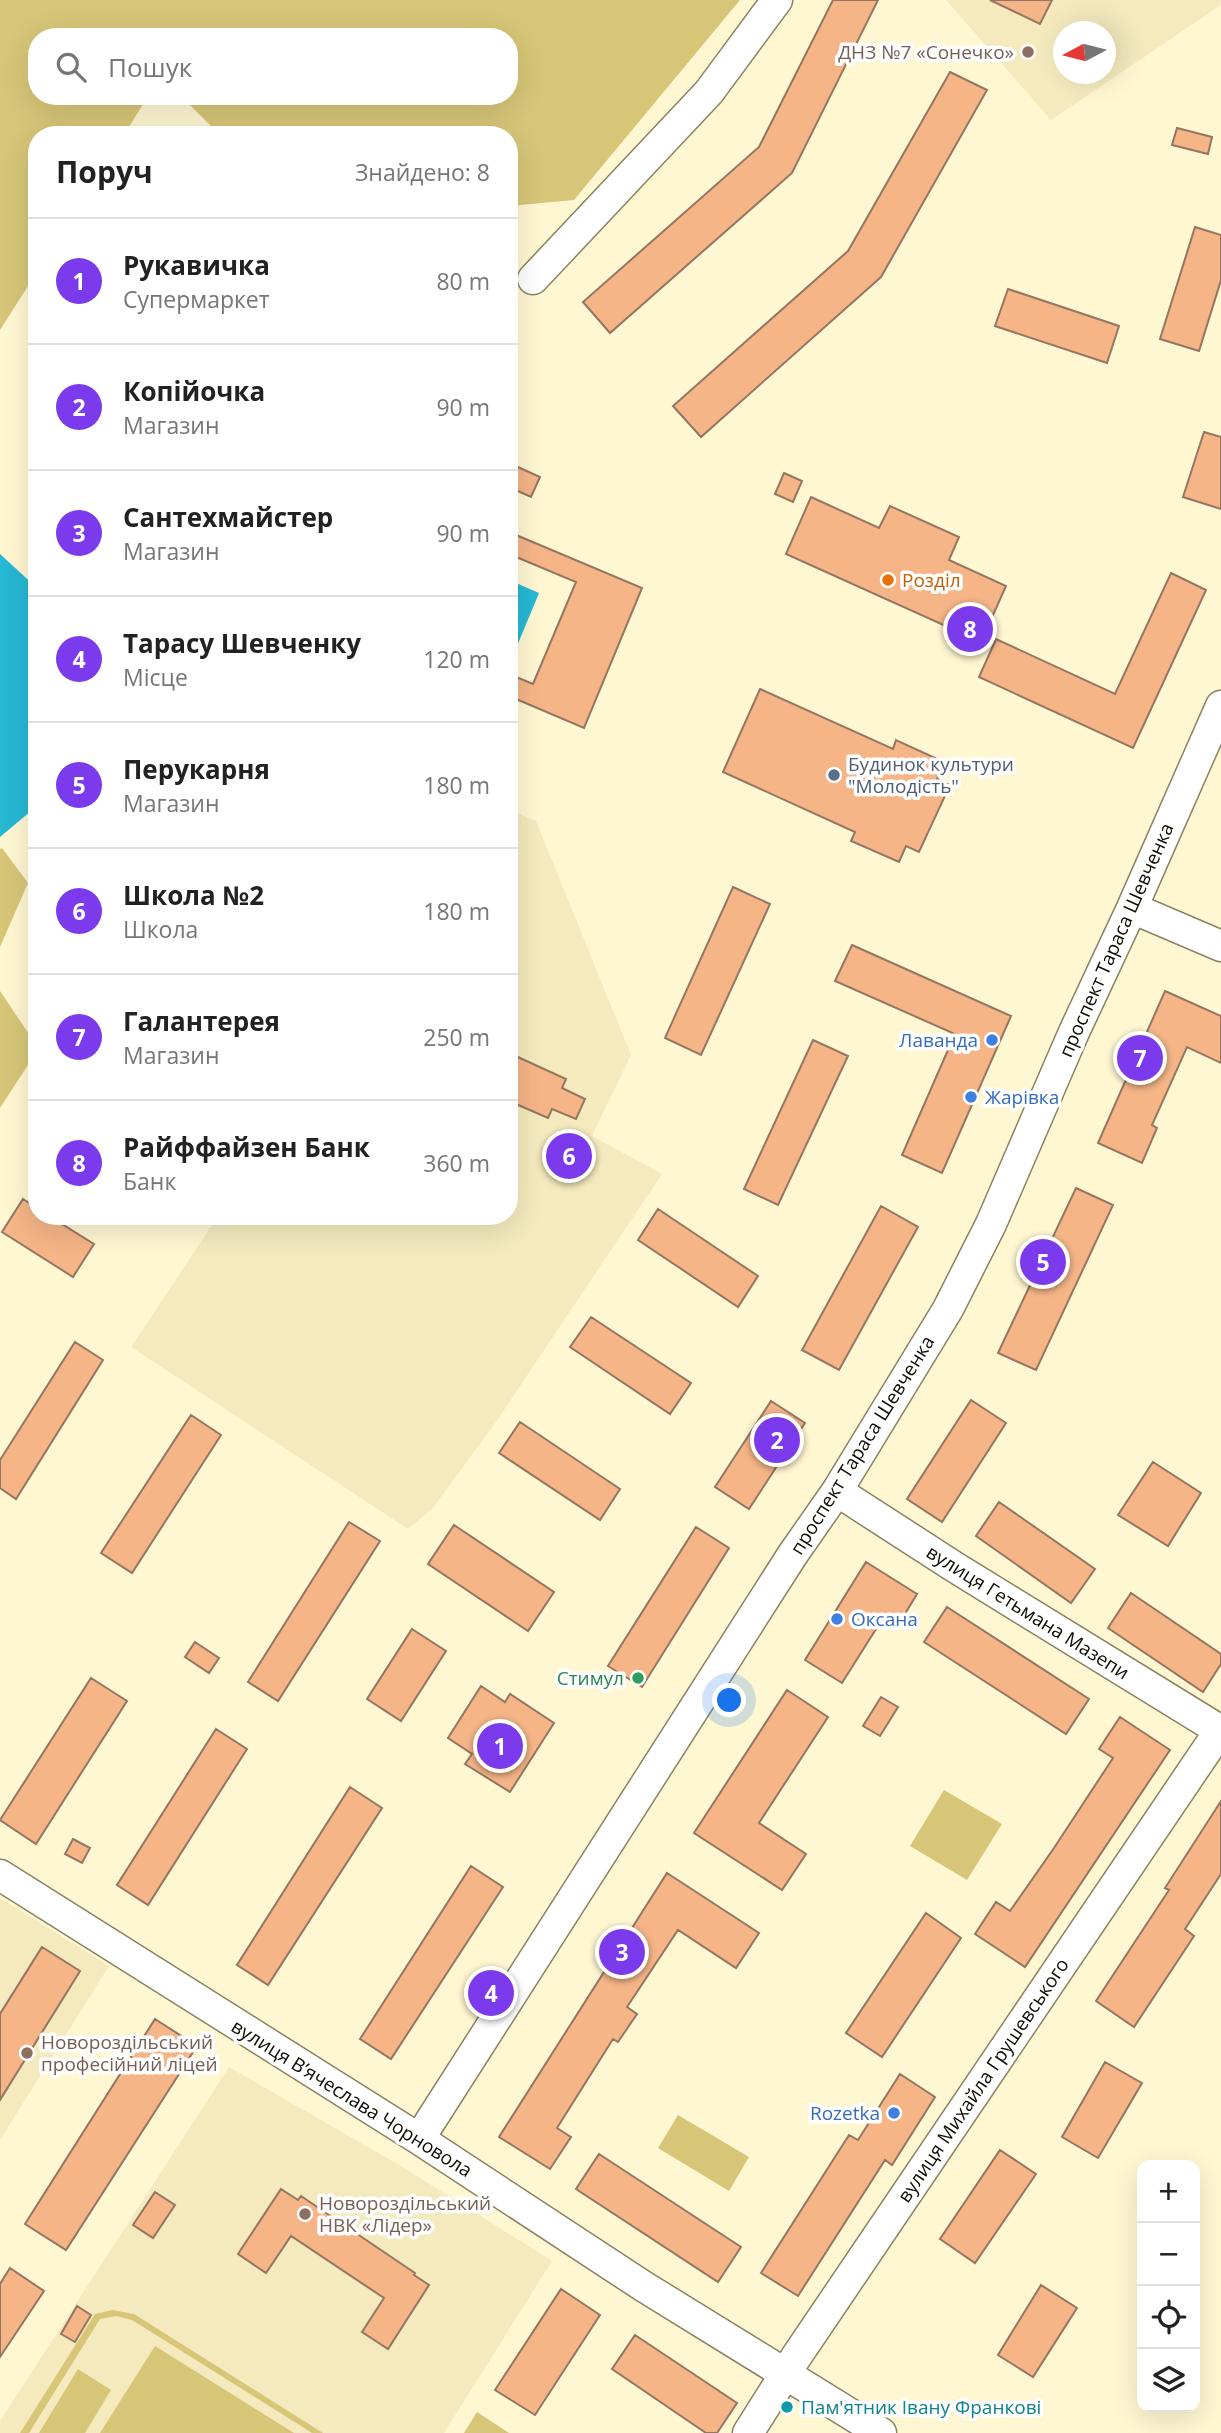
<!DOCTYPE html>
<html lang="uk">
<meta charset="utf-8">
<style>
:root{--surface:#fff;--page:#f2f2f2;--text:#222;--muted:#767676;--line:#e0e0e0;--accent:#7c3aed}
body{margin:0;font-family:"Open Sans",sans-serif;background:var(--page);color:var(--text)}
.controls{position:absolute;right:21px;bottom:21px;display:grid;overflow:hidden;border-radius:14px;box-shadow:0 7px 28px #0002}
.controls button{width:63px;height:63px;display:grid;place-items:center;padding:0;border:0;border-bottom:2px solid var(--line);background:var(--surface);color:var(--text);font:35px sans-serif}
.compass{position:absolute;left:1053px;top:21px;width:63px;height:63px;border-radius:50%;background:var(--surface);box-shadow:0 7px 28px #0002;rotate:263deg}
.you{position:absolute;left:730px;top:1701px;width:24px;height:24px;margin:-18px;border:5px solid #fff;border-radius:50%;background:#1a73e8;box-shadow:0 0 0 10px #1a73e833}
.badge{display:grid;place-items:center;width:46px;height:46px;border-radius:50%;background:var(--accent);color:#fff;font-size:23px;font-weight:700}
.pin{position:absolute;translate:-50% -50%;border:4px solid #fff;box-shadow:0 2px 7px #0006}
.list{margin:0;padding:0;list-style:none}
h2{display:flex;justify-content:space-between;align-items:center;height:91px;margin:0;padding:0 28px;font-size:30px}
h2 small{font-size:23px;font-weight:400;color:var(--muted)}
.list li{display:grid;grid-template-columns:46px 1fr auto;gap:21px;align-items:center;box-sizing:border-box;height:126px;padding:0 28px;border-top:2px solid var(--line)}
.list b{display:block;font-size:26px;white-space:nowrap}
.list p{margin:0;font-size:23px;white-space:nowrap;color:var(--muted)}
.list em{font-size:23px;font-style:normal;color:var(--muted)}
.icon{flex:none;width:38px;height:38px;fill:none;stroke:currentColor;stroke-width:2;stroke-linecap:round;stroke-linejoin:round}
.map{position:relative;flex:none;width:1221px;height:2433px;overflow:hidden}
.search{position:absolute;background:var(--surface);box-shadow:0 7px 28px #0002;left:28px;top:28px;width:490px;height:77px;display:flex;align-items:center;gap:18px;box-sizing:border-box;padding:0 24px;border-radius:28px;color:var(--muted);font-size:26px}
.panel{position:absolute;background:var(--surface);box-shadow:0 7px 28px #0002;left:28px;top:126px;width:490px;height:1099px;border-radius:28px}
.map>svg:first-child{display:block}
.built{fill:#f4eabe;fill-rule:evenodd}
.green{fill:#d7c678}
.water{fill:#27b8d4}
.building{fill:#f5b587;stroke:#947662;stroke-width:2}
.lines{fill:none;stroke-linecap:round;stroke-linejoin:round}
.minor-casing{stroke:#8a8261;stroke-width:33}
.minor{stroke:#fff;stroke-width:30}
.education-dot{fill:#8d6e63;stroke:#fff;stroke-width:2.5}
.food-dot{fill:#e8710a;stroke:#fff;stroke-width:2.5}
.service-dot{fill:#5c6f8a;stroke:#fff;stroke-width:2.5}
.shop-dot{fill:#3f7fe0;stroke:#fff;stroke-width:2.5}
.leisure-dot{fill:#2e9e5b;stroke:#fff;stroke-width:2.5}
.culture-dot{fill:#0f9aa8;stroke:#fff;stroke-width:2.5}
.labels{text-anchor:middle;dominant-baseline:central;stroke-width:7;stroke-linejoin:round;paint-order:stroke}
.education-label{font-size:19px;fill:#785e54;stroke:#fff;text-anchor:start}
.food-label{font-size:19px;fill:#c56008;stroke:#fff;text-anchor:start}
.service-label{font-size:19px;fill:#4e5e75;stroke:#fff;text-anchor:start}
.street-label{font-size:19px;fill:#0e0b02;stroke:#fff}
.shop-label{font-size:19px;fill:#366cbe;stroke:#fff;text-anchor:end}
.leisure-label{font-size:19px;fill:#27864d;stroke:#fff;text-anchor:end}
.culture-label{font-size:19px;fill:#0d838f;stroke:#fff;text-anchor:start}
</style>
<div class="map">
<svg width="1221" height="2433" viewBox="0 0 1221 2433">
<rect width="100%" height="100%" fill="#fff7d2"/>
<!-- built -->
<path class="built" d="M946,0H1221V5L1051,120ZM1064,32H1106V74H1064Z
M509,810L536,821L631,1055L592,1136L662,1174L496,1422L432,1509L408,1529L131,1347L218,1216H509Z
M0,1898L109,1966L0,2140Z
M229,2067L401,2166L552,2261L444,2433H0V2421Z"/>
<!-- green -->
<path class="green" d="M0,0H740L574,200L509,206V135H220L181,96H509V37H37V96H148L124,135H37V272L0,330Z
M2,848L28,883L0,947V849Z
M0,991L37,1046V1051L0,1108Z
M944,1790L1002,1824L967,1880L910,1846Z
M678,2115L749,2157L729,2191L658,2148Z
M112,2310L134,2314L323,2433H312L132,2320L116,2316L100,2319L29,2433H20L95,2314Z
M155,2346L294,2433H100Z
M78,2369L111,2390L85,2433H39Z
M477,2412L509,2433H464Z"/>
<!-- water -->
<path class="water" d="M0,554L37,588V806L0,837Z
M509,580L539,593L517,646L509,643Z"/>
<!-- building -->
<path class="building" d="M833,0H878L792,173L610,333L583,302L759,147Z
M990,0H1052L1040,24Z
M950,72L987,90L881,277L701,437L673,406L848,251Z
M1177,128L1212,137L1208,154L1172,145Z
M1195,227L1221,235V280L1199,351L1160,339Z
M1008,289L1119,326L1107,363L995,326Z
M1204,432L1221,437V509L1183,497Z
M509,463L540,477L531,497L509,487Z
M784,473L802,481L793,502L775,494Z
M811,497L879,528L890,506L959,537L949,560L1006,586L981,642L786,554Z
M509,532L642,588L584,728L509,696V674L533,684L576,582L509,554Z
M1171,573L1206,590L1133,748L979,677L996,639L1115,694Z
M760,689L893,749L896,740L944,762L937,779L950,785L919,852L906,846L899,862L851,841L855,832L723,772Z
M733,887L770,904L701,1055L665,1038Z
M852,945L1011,1016L942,1173L902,1155L955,1034L835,981Z
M1165,991L1221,1016V1063L1187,1047L1152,1125L1157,1128L1142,1163L1098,1143Z
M813,1040L848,1056L778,1205L744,1189Z
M509,1053L566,1079L562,1088L585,1099L576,1119L552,1109L548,1118L509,1101Z
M1076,1188L1113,1205L1036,1370L998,1353Z
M23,1199L37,1208V1216H49L94,1244L73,1277L2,1232Z
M881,1206L918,1227L839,1370L802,1350Z
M658,1209L758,1276L738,1307L638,1240Z
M591,1317L691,1383L670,1414L570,1347Z
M75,1342L103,1360L16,1499L0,1488V1460Z
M971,1400L1006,1423L942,1522L907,1499Z
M771,1401L805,1423L749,1509L715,1487Z
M191,1415L221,1435L132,1573L101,1553Z
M520,1422L620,1489L600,1520L499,1453Z
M1153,1462L1201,1493L1168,1546L1118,1515Z
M999,1502L1095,1569L1071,1603L976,1536Z
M349,1522L380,1541L278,1701L248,1682Z
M454,1525L554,1592L528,1631L428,1564Z
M696,1527L729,1548L642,1687L608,1666Z
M866,1562L917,1594L897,1627L883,1618L842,1683L805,1660Z
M1131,1593L1221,1654V1664L1203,1692L1108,1628Z
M947,1607L1089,1699L1066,1734L924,1642Z
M412,1629L446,1651L401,1721L367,1699Z
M195,1642L219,1658L209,1673L185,1657Z
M91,1678L127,1701L36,1844L0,1820Z
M481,1686L505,1702L510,1694L554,1723L510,1792L465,1764L472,1754L448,1738Z
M787,1690L828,1717L759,1823L806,1854L782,1890L694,1833Z
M881,1697L898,1707L880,1736L863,1726Z
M1120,1717L1170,1750L1025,1967L975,1934L996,1902L1010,1911L1054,1848L1113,1758L1099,1749Z
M216,1729L247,1749L148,1905L117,1885Z
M350,1787L382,1808L268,1985L237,1965Z
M1221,1801V1874L1185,1929L1194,1936L1134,2027L1096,2001L1169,1890L1165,1888Z
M73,1839L90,1848L82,1863L65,1854Z
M471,1866L503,1887L391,2059L360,2039Z
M667,1873L759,1933L736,1968L678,1930L627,2007L637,2014L618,2042L613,2039L557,2128L571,2137L550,2169L499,2137Z
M926,1913L961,1938L882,2057L846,2033Z
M42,1947L80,1971L0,2100V2014Z
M155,2019L197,2046L66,2250L25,2224Z
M1105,2062L1142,2083L1098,2158L1062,2137Z
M900,2074L935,2097L892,2165L885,2160L798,2296L761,2273L849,2135L858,2140Z
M1000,2150L1036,2174L975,2263L940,2239Z
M599,2154L741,2247L718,2282L576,2189Z
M281,2189L298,2200L301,2196L415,2273L414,2275L429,2285L388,2349L362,2332L384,2298L291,2236L266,2273L238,2254Z
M155,2192L175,2205L153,2238L133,2225Z
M10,2268L44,2291L0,2357V2284Z
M1041,2285L1077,2308L1033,2377L998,2355Z
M561,2289L600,2315L535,2415L495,2390Z
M77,2306L91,2315L75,2342L61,2334Z
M635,2335L737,2403L717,2433H706L612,2369Z"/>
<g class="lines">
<!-- minor casing -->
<g class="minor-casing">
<path id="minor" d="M533,279L709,92L777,0
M1132,908L1221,946
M837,1491L953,1566L1221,1731
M0,1875L419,2139L643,2286L881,2433
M419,2139L793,1554L837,1491L948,1309L991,1224L1074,1032L1132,908L1221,706
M748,2433L796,2357L1221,1729"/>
</g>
<!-- minor -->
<use href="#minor" class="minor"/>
</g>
<!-- markers -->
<g class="education-dot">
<circle cx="1028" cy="52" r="7"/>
<circle cx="27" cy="2053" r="7"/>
<circle cx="305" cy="2214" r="7"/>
</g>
<circle class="food-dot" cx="888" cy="580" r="7"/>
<circle class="service-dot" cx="834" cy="775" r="7"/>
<g class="shop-dot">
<circle cx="992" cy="1040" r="7"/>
<circle cx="971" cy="1097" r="7"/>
<circle cx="837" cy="1619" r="7"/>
<circle cx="894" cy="2113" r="7"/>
</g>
<circle class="leisure-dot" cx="638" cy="1678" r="7"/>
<circle class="culture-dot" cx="787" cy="2407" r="7"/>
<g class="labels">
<!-- education labels -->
<g class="education-label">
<text x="1014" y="52" text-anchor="end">ДНЗ №7 «Сонечко»</text>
<text x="41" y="2042">Новороздільський<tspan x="41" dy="22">професійний ліцей</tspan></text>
<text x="319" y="2203">Новороздільський<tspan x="319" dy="22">НВК «Лідер»</tspan></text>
</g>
<!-- food labels -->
<g class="food-label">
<text x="902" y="580">Розділ</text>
</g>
<!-- service labels -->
<g class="service-label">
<text x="848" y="764">Будинок культури<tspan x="848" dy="22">"Молодість"</tspan></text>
</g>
<!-- street labels -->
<g class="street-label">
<text transform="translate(1116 940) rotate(-66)">проспект Тараса Шевченка</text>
<text transform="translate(862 1445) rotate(-58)">проспект Тараса Шевченка</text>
<text transform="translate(1028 1612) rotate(32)">вулиця Гетьмана Мазепи</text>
<text transform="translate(983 2080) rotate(-56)">вулиця Михайла Грушевського</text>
<text transform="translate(352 2098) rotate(32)">вулиця Вʼячеслава Чорновола</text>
</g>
<!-- shop labels -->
<g class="shop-label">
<text x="978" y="1040">Лаванда</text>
<text x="985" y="1097" text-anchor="start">Жарівка</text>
<text x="851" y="1619" text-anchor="start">Оксана</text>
<text x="880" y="2113">Rozetka</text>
</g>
<!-- leisure labels -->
<g class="leisure-label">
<text x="624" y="1678">Стимул</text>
</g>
<!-- culture labels -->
<g class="culture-label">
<text x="801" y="2407">Пам'ятник Івану Франкові</text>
</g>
</g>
</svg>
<div class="controls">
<button>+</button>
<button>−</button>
<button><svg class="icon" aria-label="locate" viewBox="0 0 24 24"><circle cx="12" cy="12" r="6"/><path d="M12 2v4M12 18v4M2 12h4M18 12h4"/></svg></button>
<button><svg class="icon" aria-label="layers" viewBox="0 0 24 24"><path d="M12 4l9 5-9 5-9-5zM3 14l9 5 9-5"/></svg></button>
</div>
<svg class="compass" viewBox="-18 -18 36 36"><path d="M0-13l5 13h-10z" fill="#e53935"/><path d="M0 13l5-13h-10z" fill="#767676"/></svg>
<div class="you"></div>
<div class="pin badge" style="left:500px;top:1746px">1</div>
<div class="pin badge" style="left:777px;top:1440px">2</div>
<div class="pin badge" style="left:622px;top:1952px">3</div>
<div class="pin badge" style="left:491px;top:1993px">4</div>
<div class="pin badge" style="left:1043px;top:1262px">5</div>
<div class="pin badge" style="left:569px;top:1156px">6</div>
<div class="pin badge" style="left:1140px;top:1058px">7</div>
<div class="pin badge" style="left:970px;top:629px">8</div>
<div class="search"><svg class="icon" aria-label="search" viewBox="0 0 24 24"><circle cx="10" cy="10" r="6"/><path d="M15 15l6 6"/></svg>Пошук</div>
<section class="panel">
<h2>Поруч<small>Знайдено: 8</small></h2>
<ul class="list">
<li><span class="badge">1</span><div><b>Рукавичка</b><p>Супермаркет</p></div><em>80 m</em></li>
<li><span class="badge">2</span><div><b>Копійочка</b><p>Магазин</p></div><em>90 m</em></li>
<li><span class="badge">3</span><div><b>Сантехмайстер</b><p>Магазин</p></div><em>90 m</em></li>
<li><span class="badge">4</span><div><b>Тарасу Шевченку</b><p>Місце</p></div><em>120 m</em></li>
<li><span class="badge">5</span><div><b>Перукарня</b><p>Магазин</p></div><em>180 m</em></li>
<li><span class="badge">6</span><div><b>Школа №2</b><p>Школа</p></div><em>180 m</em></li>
<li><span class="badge">7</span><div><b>Галантерея</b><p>Магазин</p></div><em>250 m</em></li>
<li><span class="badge">8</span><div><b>Райффайзен Банк</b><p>Банк</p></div><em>360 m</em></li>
</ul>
</section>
</div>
